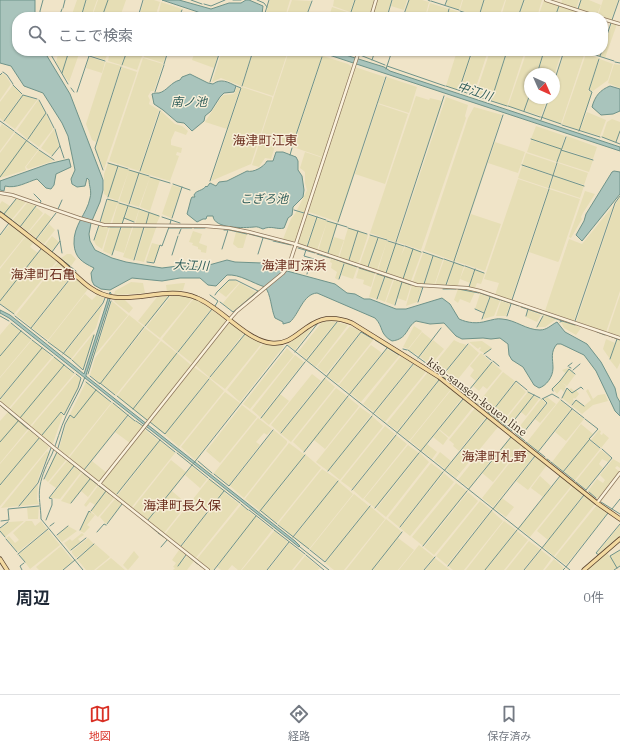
<!DOCTYPE html>
<html lang="ja">
<meta charset="utf-8">
<style>
:root{--surface:#fff;--page:#f6f6f7;--text:#1f2937;--muted:#747a83;--line:#e0e1e3;--accent:#d93025}
body{margin:0;font-family:"IBM Plex Serif","Noto Sans JP",serif;background:var(--page);color:var(--text)}
.compass{position:absolute;left:524px;top:68px;width:36px;height:36px;border-radius:50%;background:var(--surface);box-shadow:0 1px 3px #0004;rotate:135deg}
.list{margin:0;padding:0;list-style:none}
h2{display:flex;justify-content:space-between;align-items:center;height:52px;margin:0;padding:0 16px;font-size:17px}
h2 small{font-size:13px;font-weight:400;color:var(--muted)}
.icon{flex:none;width:22px;height:22px;fill:none;stroke:currentColor;stroke-width:2;stroke-linecap:round;stroke-linejoin:round}
.map{position:relative;flex:none;width:620px;height:570px;overflow:hidden}
.search{position:absolute;background:var(--surface);box-shadow:0 1px 3px #0004;left:12px;right:12px;top:12px;height:44px;display:flex;align-items:center;gap:10px;box-sizing:border-box;padding:0 14px;border-radius:16px;color:var(--muted);font-size:15px}
.sheet{height:124px;background:var(--surface)}
nav{display:flex;justify-content:space-around;align-items:center;box-sizing:border-box;height:56px;border-top:1px solid var(--line);background:var(--surface);font-size:11px;color:var(--muted)}
nav a{display:grid;justify-items:center;gap:2px}
nav .on{color:var(--accent)}
.map>svg:first-child{display:block}
.farmland{fill:#e6deb5}
.water{fill:#a9c4bc;stroke:#6f938a}
.lines{fill:none;stroke-linecap:round;stroke-linejoin:round}
.stream{stroke:#6f938a;stroke-width:1}
.minor-casing{stroke:#8d765c;stroke-width:4}
.major-casing{stroke:#5b4430;stroke-width:5}
.minor{stroke:#faf1dc;stroke-width:2.5}
.major{stroke:#f3d9a0;stroke-width:3.5}
.labels{text-anchor:middle;dominant-baseline:central;stroke-width:3;stroke-linejoin:round;paint-order:stroke}
.street-label{font-size:11px;fill:#3d2e20;stroke:#f7eed8}
.water-label{font-size:12px;font-style:italic;fill:#2f5d5a;stroke:#f7eed8}
.quarter-label{font-size:13px;fill:#6b2e1e;stroke:#f7eed8}
</style>
<div class="map">
<svg width="620" height="570" viewBox="0 0 620 570">
<rect width="100%" height="100%" fill="#f0e4c8"/>
<!-- farmland -->
<path class="farmland" d="M77,0H86L80,17H71Z
M87,0H97L91,17H81Z
M98,0H108L102,17H92Z
M108,0H126L120,17H103Z
M144,0H154L160,2L155,17H139Z
M270,0H290L285,17H269L266,13Z
M292,0L311,1L306,17H286Z
M334,0H354L350,12L333,6Z
M355,0H375L370,17H364L351,13Z
M377,0H392L386,17H372Z
M393,0H407L404,10L391,6Z
M409,0H422L429,2L425,17H404Z
M447,0H462L459,10L446,5Z
M463,0H484L478,16L460,10Z
M485,0H505L499,17H479Z
M506,0H524L518,17H501Z
M525,0H542L537,17H519Z
M544,0L559,5L555,17H538Z
M562,0H579L576,9L561,4Z
M581,0H589L601,5L597,15L578,9Z
M603,0H618L611,20L598,15Z
M161,2L182,9L179,17H173L159,12Z
M430,3L449,9L446,17H426Z
M560,5L575,10L574,17H556Z
M332,7L350,13L348,17H329Z
M450,9L468,15V17H447Z
M612,23L617,24L605,58L601,56Z
M59,51H69L62,72L56,62Z
M70,51L79,54L69,82L62,73Z
M91,51H109L105,60L90,55Z
M110,51H126L121,65L108,61Z
M127,51H144L137,70L122,65Z
M145,51H167L163,63L144,57Z
M195,51H219L214,68L192,60Z
M222,51H253L241,86L221,78L212,82Z
M254,51L269,56L274,51H288L273,96L242,86Z
M289,51H308L322,56L292,146L261,136Z
M457,51H472L459,90L446,86Z
M473,51H488L474,93L460,90Z
M490,51H507L491,100L482,97L476,93Z
M508,51H525L507,106L491,100Z
M527,51H544L536,74H530V92L524,111L508,106Z
M545,51H562L554,76V74H537Z
M565,51H577L584,53V55L561,124L543,117L549,98H554V84Z
M586,54L599,58L588,91L592,92L579,130L562,124Z
M323,56L348,64L352,67L323,157H322L293,147Z
M89,57L105,62L102,73L86,68Z
M143,58L163,64L154,91H151L148,96L150,100L149,104L159,110L139,171L109,161Z
M600,59L613,64L608,80L593,91L589,90Z
M106,62L121,66L96,142L92,140L86,124Z
M614,64L620,65V88L608,83Z
M122,67L137,72L104,169L95,148Z
M355,67L385,77L338,222L309,212L308,210Z
M2,73L6,76L11,84L0,100V76Z
M387,77L417,87L409,113L378,103Z
M13,85L22,95L3,121L0,118V102Z
M237,87L240,88L227,129L205,122L222,96L224,95L234,94Z
M242,87L272,97V99L251,164L211,181Z
M23,95L37,100L15,129L4,121Z
M416,96L429,100L430,98L442,101L395,242L370,233Z
M530,96V98H547L541,116L525,111Z
M446,97L468,105L465,116L466,118L421,250L397,242Z
M38,100L46,113L27,139L17,130Z
M378,104L408,114L385,184L355,174Z
M474,107L502,115L454,261L424,250L468,118Z
M161,111L175,124L182,126L188,131L186,135L175,131L171,140V145L182,148L181,153L177,152L176,155L179,156L170,181L140,172Z
M587,112L606,120L600,136L580,130Z
M46,114L53,129L39,147L28,139Z
M612,119L620,122V130L616,142L602,137L607,122Z
M2,124L14,132L0,151V127Z
M536,126L565,136L561,149L531,139Z
M54,129L59,146L52,156L41,148Z
M15,133L26,141L5,171L26,141L38,150L25,167L26,170L0,178V153Z
M567,136L597,147L593,159L562,149Z
M261,138L276,143L271,159L265,158L259,167L252,165Z
M531,140L561,149L557,162L527,152Z
M495,142L525,152L518,173L488,163Z
M39,150L53,161L28,169L26,167Z
M562,150L593,160L589,172L558,162Z
M305,152L323,158L305,213L297,210L307,190L305,183V172L300,168Z
M526,153L556,163L553,175L522,165Z
M108,163L118,166L108,197L104,194V174Z
M558,163L588,173L584,185L554,175Z
M119,166L129,170L118,201L108,197Z
M522,166L552,176L548,188L518,178Z
M129,170L139,173L128,204L119,201Z
M140,173L150,177L139,207L130,204Z
M554,176L584,186L580,198L550,188Z
M150,177L160,180L150,211L140,207Z
M518,179L548,189L511,300L495,295L499,283L484,279Z
M172,185L181,188L171,218L162,214Z
M549,189L580,199L559,261L558,262L529,252Z
M585,191L595,194L583,213L581,217L582,219L571,238L569,237Z
M620,197V291L606,332L576,322L616,203Z
M16,199L26,202L12,219L0,210V204L2,201L10,206L8,209Z
M108,199L118,202L110,224L100,223Z
M27,203L36,206L20,226L13,220Z
M118,203L128,206L122,225L112,224Z
M129,206L139,209L135,222L125,218Z
M613,206L574,321L545,311L569,239L582,244Z
M36,207L43,213L28,232L21,226Z
M139,210L149,213L145,225H135Z
M297,211L305,214L296,240L293,242L283,239L291,219Z
M45,213L52,218L36,238L29,232Z
M150,213L160,216L156,225H146Z
M471,214L501,224L485,271L455,261Z
M306,215H308L316,217L306,247L299,245L298,241Z
M317,218L337,224L327,254L318,251L327,222L317,250L307,247Z
M10,224L25,236L0,267V236Z
M49,224L55,230L44,244L37,239Z
M99,226L109,227L102,249L96,245L94,241Z
M110,227L121,228L112,255L103,251Z
M132,227L124,253L114,250L122,228Z
M133,228H144L133,260L123,257Z
M145,228H156L144,262L135,260Z
M348,228L358,231L348,261L339,258Z
M193,231L202,234L199,243L207,246L206,253L201,252V250L198,249V247L192,245L193,243L189,242Z
M359,231L368,235L359,262L357,263L349,261Z
M236,232L247,234L243,248H238L233,244Z
M370,235L378,238L368,267L361,265L360,263Z
M26,236L34,242L30,247L38,253L0,300V269Z
M52,236L59,242L52,251L45,245Z
M334,237L344,240L338,257L328,254Z
M379,238L387,241L377,270L369,267Z
M387,241L395,244L385,273L378,270Z
M152,243L160,245L154,262L146,261Z
M396,244L404,247L401,256L405,247L422,252L411,281L395,276V275L394,276L386,273Z
M42,249L57,261L14,314L0,303V301Z
M423,253L432,256L423,285L414,283L413,281Z
M67,254H71L76,259L71,266L61,258Z
M433,256L443,259L434,286L424,285Z
M331,259L344,263L338,280L335,278L337,272L331,268L332,263L330,262Z
M444,260L453,263L446,286L435,285Z
M58,262L72,275L31,327L16,315Z
M345,263L357,268L353,279L341,275Z
M454,263L464,266L458,285L457,286H447Z
M465,267L474,270L470,283L460,279Z
M359,268L375,273L371,287L363,284L364,280L356,278Z
M475,270L485,273L481,284L477,283L475,288L469,287Z
M376,274L384,276L377,299L369,297Z
M73,276L88,289L48,340L32,328Z
M385,277L393,279L385,302L378,299Z
M229,280L236,281L239,283L226,297L218,291Z
M394,280L402,282L394,305L386,302Z
M131,282L143,283L145,293L114,295L115,291Z
M402,282L411,285L406,301L397,298Z
M183,283H185L183,290L167,292L166,285Z
M240,283L256,292L233,311L223,304V303Z
M412,285L422,288L417,302L406,306Z
M458,289L475,292L470,303L460,299L458,303L454,300Z
M85,294L92,300L97,295L104,298L102,303L63,353L48,341Z
M480,294L489,297L484,312L475,309Z
M181,295L193,298L160,338L146,327L171,296Z
M620,295V336L609,333L608,331Z
M169,296L145,326L138,321L157,297Z
M490,297L500,301L494,316L483,319Z
M194,298L211,309L177,352L162,339Z
M115,300H125L133,308L129,313L116,303L114,301Z
M112,301L128,315L95,355Z
M501,301L510,304L506,316H496Z
M103,304L96,328L71,359L64,354Z
M212,310L225,319V324L193,364L178,352Z
M528,310L541,315L537,322L526,317Z
M129,315L144,327L100,383L90,375L95,358Z
M544,315L556,319L555,320L545,327H537Z
M328,321L336,322L306,359L298,352L322,322Z
M562,321L575,325L581,328L576,335L564,328L561,322Z
M337,322L348,325L316,367L307,360Z
M10,323L20,331L0,355V335Z
M231,323L244,333L209,377L195,365L228,324Z
M316,323L295,350L287,344L291,342Z
M350,326L361,331L326,374L317,367Z
M414,326L422,331L408,349L403,347Z
M145,328L160,340L116,395L101,383Z
M21,331L31,340L0,377V356Z
M422,332L432,340L419,356L408,350Z
M361,333L373,340L339,383H337L327,376Z
M93,334L94,335L83,369L72,360Z
M245,334L262,343L225,389L210,378Z
M606,339L615,343L610,359L603,349Z
M32,340L42,348L0,398V378Z
M433,340L444,349L431,365L420,357Z
M454,340L460,343L467,345L442,375L432,367Z
M617,340H620V363L617,369L610,360Z
M161,341L177,353L132,409L117,396Z
M482,341L492,348L485,354L479,350L481,348L480,347L478,349L469,342Z
M263,344L284,346L240,402L227,390Z
M469,344L479,353L454,384L443,376Z
M371,345L382,353L350,393L339,385Z
M42,348L52,357L8,409L0,402V400Z
M287,348L294,355L250,409L243,404Z
M387,349L399,356L361,402L351,394Z
M177,353L192,366L148,421L133,409Z
M481,353L491,362L476,381L470,376L474,370L470,366Z
M295,355L304,362L260,417L252,410Z
M401,356L413,363L374,412L363,404Z
M54,357L64,365L20,418L10,409Z
M492,362L502,371L487,389L483,386L479,391L473,386Z
M414,364L426,371L425,373L385,422L375,413Z
M64,366L74,374L30,426L20,418Z
M194,367L209,378L165,434L150,422Z
M568,368L575,375L567,386L561,382L566,386L564,392L561,389L557,394L553,389L568,371L565,373L562,370Z
M428,372L439,379L397,431L387,423Z
M503,372L515,381L490,413L478,403Z
M312,374L321,381L280,433L271,425Z
M75,375L81,379L78,388L64,414L61,412L41,436L31,427Z
M325,378L335,387L291,442L281,434Z
M210,379L224,391L179,447L165,435Z
M440,380L451,389L409,441L398,432Z
M86,382L96,390L74,418L70,414Z
M516,382L526,392L502,422L491,413Z
M336,388L347,396L304,452L293,442Z
M568,388L569,390L571,388L574,391L572,393L576,390L579,394L575,399L574,398L573,399L574,401L571,405L562,398Z
M452,389L462,398L421,450L410,441Z
M588,389L593,399L598,395L605,394L608,401L593,405L582,414L572,406L576,400L584,406L591,400L586,391Z
M96,390L111,403L68,457L59,449L66,424L70,415L74,418Z
M225,392L240,403L195,460L181,447Z
M528,392L533,396L508,427L503,423Z
M280,394L289,401L269,425L261,418Z
M534,396L539,399L526,416L521,412Z
M348,397L359,406L325,449L314,440Z
M547,397L556,404L540,423L535,419L548,403L544,399Z
M463,399L473,407L449,437L439,429Z
M541,399L546,403L525,430L520,426Z
M560,400L571,409L538,451L527,442Z
M112,403L127,415L84,470L69,458Z
M242,405L257,417L220,463L206,451Z
M360,407L371,415L328,471L316,462Z
M475,408L486,417L459,451L453,446L454,444L449,440Z
M572,410L584,419L566,441L555,432Z
M8,412L28,429L0,463V421Z
M61,413L63,415L53,443L51,444L41,436Z
M128,416L143,427L130,443L115,432Z
M372,416L383,426L340,480L329,471Z
M258,418L272,429L267,435L264,433L256,442L260,445L229,485L214,473Z
M487,418L498,427L456,478L446,470Z
M581,424L593,434L563,471L552,462Z
M385,426L395,434L352,489L341,481Z
M144,429L159,441L116,495L103,486V481Z
M29,430L39,438L0,485V464Z
M274,430L287,441V443L244,498L230,486Z
M439,430L448,438L443,445L433,437Z
M599,430L601,431L600,434L602,435L603,433L609,438L601,448L591,440Z
M396,435L407,444L363,499L353,490Z
M511,437L522,445L493,482L482,473Z
M40,438L49,447L0,506V486Z
M589,440L600,449L575,480L564,472Z
M160,441L175,453L131,508L117,496Z
M289,443L305,455L260,511L245,499Z
M427,444L437,452L432,459L422,451Z
M408,445L419,453L375,508L364,499Z
M523,446L535,455L493,507L482,498Z
M601,450L611,458L608,462L602,459L599,464L603,468L586,489L576,481Z
M47,451L49,453L40,473L37,483L18,506L1,508Z
M481,451L491,460L469,488L458,480Z
M440,452L451,461L445,469L434,460Z
M57,453L66,460L48,482L45,479L53,459Z
M420,453L429,462L386,517L376,509Z
M306,455L321,468L277,523L261,511Z
M536,456L547,465L528,490L516,481Z
M613,459L620,463V468L617,466L615,468L620,472L599,497L596,498L588,491L597,479L603,483L605,480L600,475Z
M171,460L186,472L148,520L133,508Z
M67,461L74,466L56,488L49,483Z
M92,461L107,473L101,480L97,481L85,471Z
M431,463L443,472L399,527L388,518Z
M192,466L207,479L200,488L185,475Z
M74,467L81,472L60,499L50,498Z
M322,469L338,480L293,536L278,524Z
M82,473L90,479L70,504L61,501Z
M444,473L454,482L410,536L400,528Z
M540,476L551,486L543,497L531,488Z
M561,476L572,485L530,537L519,528Z
M90,479L97,485L88,497L81,491Z
M209,479L224,491L180,546L165,534Z
M338,481L353,494L309,549L294,537Z
M456,483L467,491L423,546L412,537Z
M38,484L37,499L39,504L19,506Z
M98,486L106,492L95,505L90,502L86,507L84,505Z
M573,486L584,494L548,540L537,531Z
M172,491L187,504L164,533L148,521Z
M106,492L114,498L98,517L91,511Z
M224,492L239,504L195,559L181,547Z
M468,492L478,501L434,555L424,547Z
M354,494L369,506L325,561L310,549Z
M585,495L595,504L554,556L543,547Z
M502,498L514,507L506,517L494,508Z
M115,499L122,504L106,524L100,517Z
M480,501L491,510L447,565L436,556Z
M241,505L256,517L213,570H210L197,559Z
M597,505L608,513L566,565L555,557Z
M39,506L38,519H28L27,507Z
M370,506L385,519L344,570H334L325,563Z
M89,511L95,515L87,525L90,527L84,533L80,531Z
M492,511L503,521L464,570H453L448,566Z
M256,517L272,530L241,570H238L232,565L228,570H221L217,567Z
M386,519L402,532L372,570H346Z
M24,521L5,537L0,531V529L9,522Z
M26,521H32L35,526L41,521L47,529L18,552L6,538L9,536L15,543L19,540L13,533Z
M504,521L516,530L485,570H466Z
M620,525V537L599,555L597,553Z
M68,526L77,531L62,542L57,536Z
M48,530L60,545L30,569L19,554Z
M274,531L288,542L266,570H242Z
M517,531L528,540L504,570H486Z
M82,533L84,535L78,539L81,542L70,551L64,543L70,539L72,541Z
M88,538L94,544L76,558L72,553V551Z
M398,538L414,550L398,570H373Z
M529,541L540,549L523,570H506Z
M289,543L304,555L292,570H268Z
M95,544L110,557L94,570H86L77,559Z
M419,545L434,557L423,570H399Z
M61,546L73,561L62,570H39L36,567Z
M179,550L186,555L178,566L187,556L194,561L187,570H173L175,568L173,567L176,563L172,560Z
M541,550L551,558V559L543,570H525Z
M620,550V566L613,570H587L607,553L610,556Z
M134,551L139,557L128,570L123,565Z
M305,556L320,568L318,570H294Z
M111,558L125,570H96Z
M435,558L450,570H425Z
M554,559L564,568L562,570H545Z"/>
<!-- water -->
<path class="water" d="M0,0H35V17H17V51H44L70,94L103,180V190L100,202L91,223L89,234L90,241L95,250L112,258L126,262L162,268L178,266L202,267L227,260L235,262L262,263L268,266H277L287,271L335,284L347,293L355,294L364,299H370L396,309H406L442,298L450,304L459,319C468,323 477,324 487,321C492,320 497,318 502,319C516,320 526,330 540,330C547,330 551,325 557,322L565,332L587,344L601,362L615,388L617,397L620,402V416L615,411L596,371L584,355L561,344H557C550,352 553,359 553,368C553,377 546,386 539,388L534,385L523,367L512,360L509,355L508,344L500,338L491,339L483,338L462,339L456,336L444,323L430,324L416,321C406,327 408,339 392,341C379,334 384,327 375,318L317,293C303,294 299,314 290,322L283,324V322L275,318C271,309 271,294 265,287C252,283 240,274 227,275L216,286L208,285L200,278H180L162,281L132,278L110,290L101,289L94,285L92,281L91,273L94,268C82,262 75,258 74,244C73,225 87,214 90,198C92,191 89,186 89,180L87,178L85,186L77,187L72,184L71,179L75,170L68,136L62,123L43,93L24,86L11,66L0,63Z
M162,0H179L211,9L229,3H241L246,0H249L263,6L262,14L264,17H200L201,14L198,12Z
M317,51H333L384,67L390,71L620,147V151Z
M190,74L208,83L213,84C221,78 228,82 236,86L234,92L224,93L220,97L211,111L205,116L204,121L192,131L184,123L177,122L163,110L154,104L152,94C154,93 156,93 159,93C167,91 171,82 180,80L182,77Z
M610,86L620,89V111L613,114L601,115L592,107C595,96 600,90 610,86Z
M276,152H283L296,157L298,161V170L302,176L304,190L303,197L293,207L292,215L288,218L284,228C277,230 271,225 263,229C260,228 257,226 254,227C244,228 214,229 213,216H207L206,219H203L197,222L187,214L191,199L192,197H195L194,195C196,190 203,191 206,186L207,187L210,183L216,186L219,182L227,181L247,171C253,173 264,167 267,161H273Z
M69,159L71,167L56,174L54,185L51,189L46,188L37,179C27,182 16,189 5,186L4,191L0,190V181L48,164Z
M614,171L620,172V194L582,241L576,235L584,221L586,214L612,172Z
M110,292L111,293L110,299L86,375V376L295,541L300,546L299,547L9,318L0,313V310L10,315L84,374Z"/>
<g class="lines">
<!-- stream -->
<path class="stream" d="M191,0L202,4
M233,0H241
M257,0L264,3L267,7
M428,0L430,1
M431,1L459,10
M204,4L211,6L225,0
M445,5L447,0
M63,8L65,0
M578,9L581,0
M460,11L479,17
M351,12L355,0
M479,16L484,0
M40,17V11L43,0
M59,17L62,9
M81,17L86,0
M102,17L108,0
M138,17L143,0
M179,17L182,10
M268,17L265,13L269,0
M306,17L312,1
M349,17L350,14
M387,17L392,0
M403,17L409,0
M447,17L449,9
M518,17L524,0
M555,17L559,6
M576,17L577,12
M612,20L619,0
M603,47L611,23
M73,51L79,53
M343,51L356,54
M583,51L585,52
M586,52L614,61
M50,53L68,84
M80,53L105,61
M90,54L91,51
M360,55L385,65
M600,56L602,51
M372,60L375,51
M615,62L620,63
M164,64L168,51
M122,65L127,51
M387,66L445,86
M386,69L392,51
M3,72L7,75L13,84
M62,73L69,51
M537,74L544,51
M0,75L2,73
M210,82L220,51
M554,82L564,51
M13,85L22,94
M242,86L253,51
M446,86L467,93H474
M71,88L74,92
M459,90L472,51
M77,92L89,56
M155,92L164,65
M475,94L482,98L507,106
M491,101L507,51
M508,106L540,117
M524,111L530,94
M47,114L54,128
M541,117L561,124
M541,120L549,98
M0,121L14,131
M4,121L23,95L37,99
M562,125L600,137
M579,131L592,92L589,90L599,59
M15,132L38,149
M602,137L620,144
M28,139L46,113L39,100
M531,139L561,149
M616,142L620,131
M60,146L64,158
M292,147L322,57
M39,150L54,160
M561,150L593,160
M290,155L292,148
M52,156L60,146L55,129
M557,162L566,137
M108,163L128,169
M522,165L584,186
M103,170L95,148L121,67
M129,170L149,176
M140,171L160,111
M0,177L27,140
M150,177L170,183
M210,181L241,88L236,86
M173,184L190,190
M549,188L557,163
M34,194L41,201L40,204
M108,197L118,166
M119,203L139,209
M129,204L139,173
M58,209L62,200
M139,209L159,216
M294,210L304,213
M0,211L12,220
M4,214L16,199
M308,214L326,220
M162,217L180,223
M124,218L134,222
M172,218L182,187
M13,221L28,233
M327,221L347,227
M100,222L107,199L118,202
M338,222L386,77
M122,224L128,206
M146,224L149,213
M170,224L171,220
M20,227L36,206
M110,227H132
M133,227H156
M169,228H180
M181,228H192
M194,228H205
M348,228L367,234
M58,230L60,241
M229,230L247,234
M29,234L43,245
M179,234L181,229
M249,234L272,240
M0,235L9,223
M370,235L387,240
M36,239L56,213
M94,240L99,225L109,227
M273,241L291,245
M388,241L404,246
M396,242L444,96
M45,246L59,258
M405,246L421,252
M307,247L317,217
M298,248L315,253
M222,249L228,230H224
M306,250L304,256L314,259
M52,252L60,241L62,253
M423,252L443,259
M328,253L337,224
M258,254L263,238
M317,254L330,258
M112,255L121,227
M172,255L178,236
M331,258L357,267
M61,259L70,266
M444,259L464,266
M134,260L144,227
M349,260L358,231
M454,261L503,115
M147,262L154,263L160,245L162,246L169,227
M465,266L484,273
M71,267L76,271
M368,267L378,238
M359,268L375,273
M386,273L396,243
M307,274L311,259
M377,274L393,279
M339,279L344,264
M394,279L411,285
M403,279L413,249
M424,284L433,256
M413,285L422,287
M446,285L454,262
M469,287L475,269
M443,289H456
M458,289L479,293
M480,293L500,300
M210,295L218,301L215,306
M215,295L217,292L229,280H236L258,291
M377,299L385,276
M501,300L519,306
M512,300L549,189
M0,301L41,249
M220,302L233,312L258,291
M418,302L423,287
M0,304L14,314
M395,305L402,282
M521,307L542,314
M475,309L484,313
M543,314L562,321
M0,316L9,321
M15,316L47,341
M507,316L511,304
M526,316L528,309
M482,319L490,297
M575,321L615,203L620,196
M560,322L562,321L575,325
M11,323L31,339
M145,326L169,296
M537,327L543,316
M31,328L73,275
M597,332L605,335
M607,335L620,340
M32,340L53,356
M375,340L399,355
M48,342L71,359
M403,349L407,350
M408,350L430,366
M178,352L212,309
M295,352L318,323
M63,354L103,303L105,298
M484,354L491,349
M0,356L21,331
M486,356L491,360
M54,357L74,373
M418,358L441,328
M610,359L617,339
M72,360L83,370L94,335
M306,361L337,322
M493,361L499,366
M568,366L572,363
M431,367L453,385
M569,367L571,368
M573,370L580,364
M88,374L111,301
M90,376L100,384L144,327
M442,376L468,344
M210,377L245,334
M326,377L361,332L373,339
M560,381L569,369L575,374
M86,382L111,402
M100,383L115,395
M455,386L463,392
M553,391L552,389L560,381
M528,392L540,398
M464,393L469,397
M349,395L387,348
M465,395L492,362
M117,396L147,420
M471,398L476,403
M562,398L567,388L572,393L581,387L583,389
M0,399L42,348
M542,399L552,394L559,398
M561,400L584,418
M113,403L135,421
M478,404L502,423
M0,405L7,411
M572,405L576,400L584,406
M133,409L177,353
M8,412L28,429
M373,414L414,363
M490,414L516,381L527,390
M20,418L64,365
M261,418L305,362
M585,419L598,429L589,439L600,448
M136,421L143,426
M150,422L165,434L209,379
M503,424L512,431
M145,428L175,452
M508,428L534,395
M29,429L50,446
M281,433L325,378
M397,433L439,380
M515,433L525,441
M42,435L61,412L64,415L78,388L81,378L76,374
M520,437L547,403L543,399
M0,442L19,420
M526,442L545,457
M58,448L65,424L70,415L74,418L96,390
M304,452L348,396
M420,452L463,399
M538,452L572,409
M177,453L208,478
M547,459L550,461
M67,460L82,472
M198,461L212,473
M551,462L575,481
M193,464L287,345L570,570
M84,470L128,415
M328,471L372,416
M444,471L487,418
M563,472L589,440
M83,473L98,485
M214,474L229,486L273,430
M44,479L57,452L66,459
M209,479L240,503
M576,482L586,490
M0,485L40,437
M99,486L114,497
M352,490L396,435
M468,490L511,437
M586,490L612,458L602,449
M589,492L596,498
M117,494L160,440
M115,498L127,507
M52,499L49,498L74,466
M601,502L620,514
M71,503L90,479
M241,504L248,510
M19,506L38,483L51,448
M128,508L137,515
M375,508L419,453
M493,509L535,456
M612,509L620,499
M249,510L273,529
M91,511L106,491
M260,511L305,455
M261,511L277,524
M138,516L145,522
M46,520L52,505V500
M148,520L192,465
M1,521L9,520L8,509L39,506
M147,523L157,532
M107,524L122,504
M278,525L309,549
M50,526L54,523
M400,527L443,472
M0,528L8,522
M518,529L560,476
M80,530L89,511L90,512
M274,530L305,554
M0,531L5,537
M97,532L104,524L106,525
M158,533L171,542
M57,535L68,526
M293,537L338,481
M6,539L17,552
M172,543L178,548
M181,546L224,491
M423,546L467,491
M161,547L167,540
M300,547L329,570
M542,548L584,495
M180,549L194,561
M71,550L86,538
M310,550L325,562L370,506
M18,554L48,529
M19,555L25,562
M306,555L324,570
M599,555L596,553L620,524
M77,559L94,544
M195,562L202,567
M178,566L186,555
M448,566L492,510
M566,567L608,513
M617,568L610,556L620,550
M22,570L20,566L24,563
M63,570L75,560
M83,570L41,519C41,508 38,497 40,486C42,474 47,464 52,454C57,442 60,429 66,416C72,403 80,391 85,377
M214,570L256,516
M267,570L289,542
M372,570L402,532
M424,570L435,557
M485,570L517,530
M524,570L541,549
M563,570L565,568
M614,570L620,566"/>
<!-- minor casing -->
<g class="minor-casing">
<path id="minor" d="M546,0L598,17
M371,17L376,0
M603,19L620,24
M0,193L12,195L79,218L104,225L205,226L229,228L249,232L295,244L417,285L467,288L480,291L620,338
M0,403L53,447L208,570
M99,484L229,320L237,311L283,273L289,265L359,51
M597,503L620,473"/>
</g>
<!-- major casing -->
<g class="major-casing">
<path id="major" d="M0,214C20,229 40,245 59,260C77,275 90,294 113,297C141,301 170,286 197,298C220,307 247,341 271,343C302,347 307,305 352,323L439,377L597,503L620,519
M0,559L7,570
M584,570L620,539"/>
</g>
<!-- minor -->
<use href="#minor" class="minor"/>
<!-- major -->
<use href="#major" class="major"/>
</g>
<g class="labels">
<!-- street labels -->
<g class="street-label">
<text transform="translate(477 397) rotate(37)">kiso-sansen-kouen line</text>
</g>
<!-- water labels -->
<g class="water-label">
<text transform="translate(475 91) rotate(18)">中江川</text>
<text x="189" y="101">南ノ池</text>
<text x="264" y="198">こぎろ池</text>
<text transform="translate(191 265) rotate(2)">大江川</text>
</g>
<!-- quarter labels -->
<g class="quarter-label">
<text x="265" y="140">海津町江東</text>
<text x="294" y="265">海津町深浜</text>
<text x="43" y="274">海津町石亀</text>
<text x="494" y="456">海津町札野</text>
<text x="182" y="505">海津町長久保</text>
</g>
</g>
</svg>
<svg class="compass" viewBox="-18 -18 36 36"><path d="M0-13l5 13h-10z" fill="#e53935"/><path d="M0 13l5-13h-10z" fill="#747a83"/></svg>
<div class="search"><svg class="icon" aria-label="search" viewBox="0 0 24 24"><circle cx="10" cy="10" r="6"/><path d="M15 15l6 6"/></svg>ここで検索</div>
</div>
<section class="sheet">
<h2>周辺<small>0件</small></h2>
<ul class="list">
</ul>
</section>
<nav>
<a class="on"><svg class="icon" aria-label="map" viewBox="0 0 24 24"><path d="M3 6l6-2 6 2 6-2v14l-6 2-6-2-6 2zM9 4v14M15 6v14"/></svg>地図</a>
<a><svg class="icon" aria-label="directions" viewBox="0 0 24 24"><path d="M12 3l9 9-9 9-9-9zM9 14v-3h6M13 9l2 2-2 2"/></svg>経路</a>
<a><svg class="icon" aria-label="saved" viewBox="0 0 24 24"><path d="M7 4h10v16l-5-4-5 4z"/></svg>保存済み</a>
</nav>
